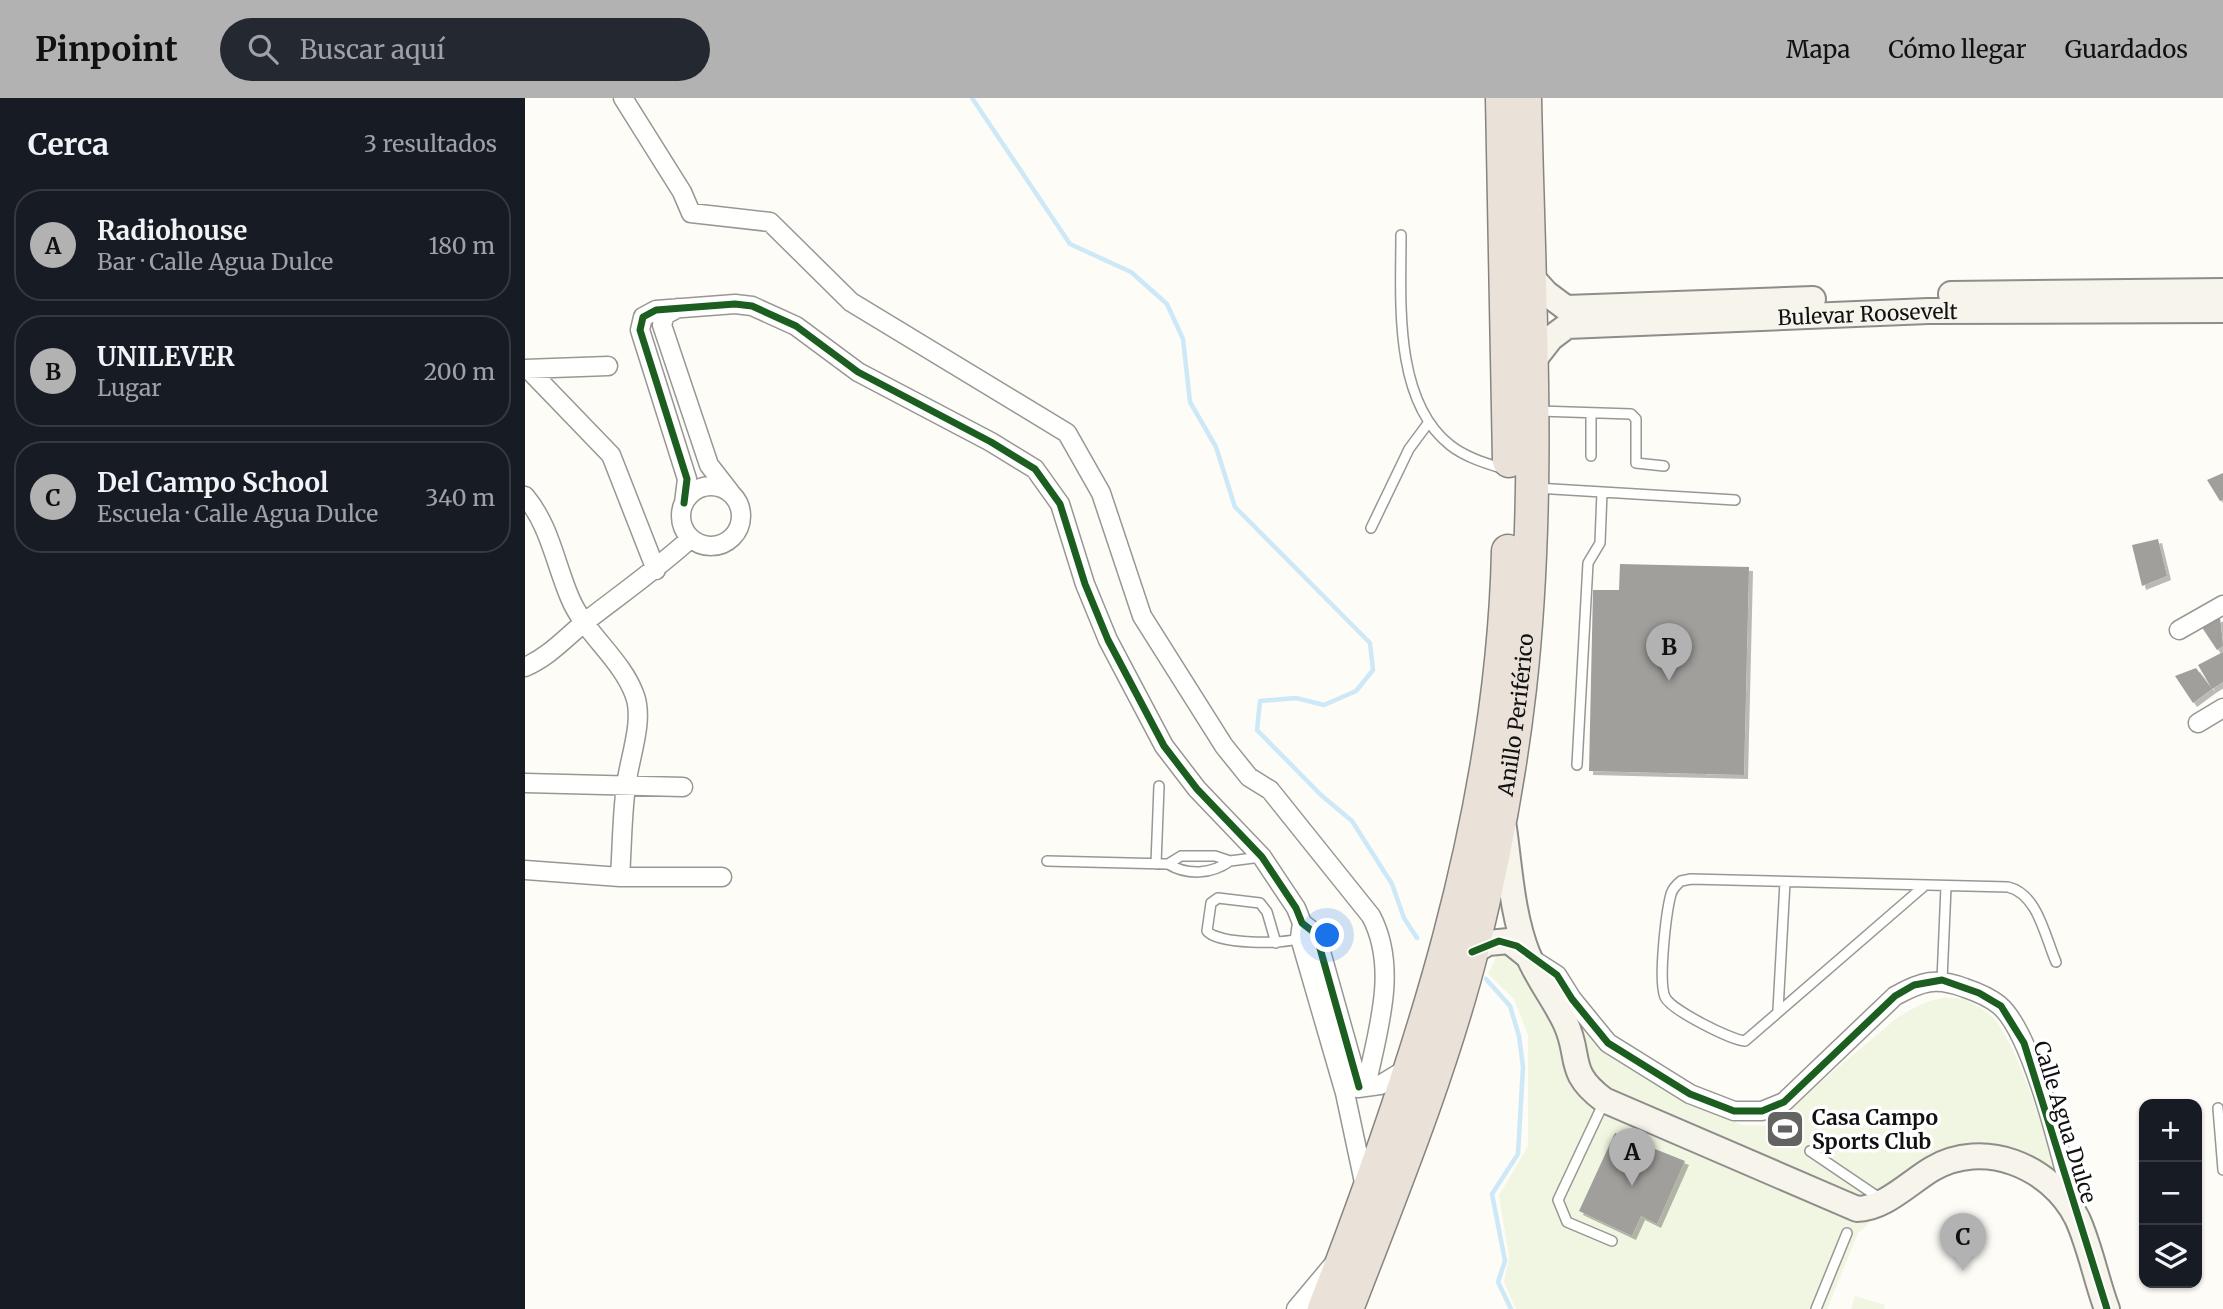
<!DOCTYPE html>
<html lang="es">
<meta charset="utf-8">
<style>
:root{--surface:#171b24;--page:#242831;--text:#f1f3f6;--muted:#9ea1a6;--line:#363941;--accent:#b2b2b3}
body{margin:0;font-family:Merriweather,serif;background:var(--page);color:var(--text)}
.controls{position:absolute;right:21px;bottom:21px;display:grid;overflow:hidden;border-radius:14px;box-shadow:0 2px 5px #0004}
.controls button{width:63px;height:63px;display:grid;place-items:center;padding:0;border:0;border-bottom:2px solid var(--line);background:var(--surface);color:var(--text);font:35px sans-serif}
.you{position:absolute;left:803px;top:838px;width:24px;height:24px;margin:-18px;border:5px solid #fff;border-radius:50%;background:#1a73e8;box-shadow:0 0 0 10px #1a73e833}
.badge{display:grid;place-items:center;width:46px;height:46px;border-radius:50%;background:var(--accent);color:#111;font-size:23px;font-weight:700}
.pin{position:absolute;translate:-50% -58px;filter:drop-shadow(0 2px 4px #0008)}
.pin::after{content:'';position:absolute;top:37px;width:24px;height:21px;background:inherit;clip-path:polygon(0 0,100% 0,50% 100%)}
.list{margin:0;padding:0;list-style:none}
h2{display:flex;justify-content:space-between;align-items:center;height:91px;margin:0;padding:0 28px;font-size:30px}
h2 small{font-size:23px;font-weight:400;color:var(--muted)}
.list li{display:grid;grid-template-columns:46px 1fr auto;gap:21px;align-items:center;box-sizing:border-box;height:112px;margin:0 14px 14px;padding:0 14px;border:2px solid var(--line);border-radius:28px}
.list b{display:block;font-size:26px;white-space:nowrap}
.list p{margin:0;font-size:23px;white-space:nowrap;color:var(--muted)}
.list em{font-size:23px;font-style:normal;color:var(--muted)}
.icon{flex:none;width:38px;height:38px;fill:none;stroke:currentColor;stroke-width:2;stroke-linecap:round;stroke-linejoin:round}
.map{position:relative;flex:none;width:1698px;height:1211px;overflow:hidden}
header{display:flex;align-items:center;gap:42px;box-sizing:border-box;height:98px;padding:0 35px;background:var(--accent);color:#111}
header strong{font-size:33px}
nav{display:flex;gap:38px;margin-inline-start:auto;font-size:24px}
.search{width:490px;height:63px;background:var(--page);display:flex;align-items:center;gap:18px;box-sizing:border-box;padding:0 24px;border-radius:38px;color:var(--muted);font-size:26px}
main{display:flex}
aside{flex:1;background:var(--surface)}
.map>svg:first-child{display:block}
.pitch{fill:#f0f6e1}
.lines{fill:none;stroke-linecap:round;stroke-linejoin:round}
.stream{stroke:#cde8f7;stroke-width:4.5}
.building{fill:#a19f9c;filter:url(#shadow)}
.lane-casing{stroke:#979795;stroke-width:12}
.street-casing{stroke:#979795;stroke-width:21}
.secondary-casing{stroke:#8e8d8b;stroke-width:28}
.highway-casing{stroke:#858482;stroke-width:35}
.lane{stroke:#fffffe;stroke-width:9}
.street{stroke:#fffffe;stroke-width:18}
.secondary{stroke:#f6f4eb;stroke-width:24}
.highway{stroke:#eae1d8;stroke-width:32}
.cycleway-casing{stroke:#fff;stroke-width:11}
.cycleway{stroke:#1b5e20;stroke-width:7}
.labels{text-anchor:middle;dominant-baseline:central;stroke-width:7;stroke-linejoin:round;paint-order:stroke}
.street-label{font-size:21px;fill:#111;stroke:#fff}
.poi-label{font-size:21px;font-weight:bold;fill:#111;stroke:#fff;text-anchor:start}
</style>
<header>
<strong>Pinpoint</strong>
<div class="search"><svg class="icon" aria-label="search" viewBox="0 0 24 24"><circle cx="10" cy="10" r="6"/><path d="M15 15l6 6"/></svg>Buscar aquí</div>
<nav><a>Mapa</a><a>Cómo llegar</a><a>Guardados</a></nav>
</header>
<main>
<aside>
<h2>Cerca<small>3 resultados</small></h2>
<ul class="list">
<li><span class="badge">A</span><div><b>Radiohouse</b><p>Bar · Calle Agua Dulce</p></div><em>180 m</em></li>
<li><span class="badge">B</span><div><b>UNILEVER</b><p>Lugar</p></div><em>200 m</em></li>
<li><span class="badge">C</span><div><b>Del Campo School</b><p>Escuela · Calle Agua Dulce</p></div><em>340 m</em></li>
</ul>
</aside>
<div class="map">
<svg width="1698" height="1211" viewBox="0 0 1698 1211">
<defs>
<filter id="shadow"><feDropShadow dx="4" dy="4" stdDeviation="0" flood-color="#0004"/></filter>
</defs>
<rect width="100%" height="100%" fill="#fdfcf7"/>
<!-- pitch -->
<path class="pitch" d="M973,855L986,858L1080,953L1161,1003L1217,1027L1243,1028L1372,920C1394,906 1422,891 1447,905C1455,909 1468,917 1472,924C1509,982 1525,1061 1543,1126L1522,1100L1491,1077L1457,1067L1428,1070L1360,1110L1333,1135L1302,1211H991L979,1184L984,1159L974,1097L1003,1048V937L989,901L963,876Z
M1330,1198L1360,1207L1359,1211H1326Z"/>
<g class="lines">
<!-- stream -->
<path class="stream" d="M447,0L545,146L606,174L642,206L658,241L665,304L691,349L710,409L845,545L848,572L831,593L799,607L771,600L735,603L732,632L796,697L827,723L867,786L879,820L892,840
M961,881L985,908L994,938L998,969L993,1056L967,1096L980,1163L973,1184L986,1211"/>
</g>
<!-- building -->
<path class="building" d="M1698,375V402L1695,403L1682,382Z
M1633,441L1642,478L1617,488L1607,447Z
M1095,466L1224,469L1219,677L1064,673L1068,492H1094Z
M1695,519L1698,548L1692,552L1676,528Z
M1698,554V584L1687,591L1673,567Z
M1671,570L1687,591L1668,605L1650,578Z
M1090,1035L1160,1063L1132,1126L1116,1118L1107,1138L1054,1113Z"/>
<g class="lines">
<!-- lane casing -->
<g class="lane-casing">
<path id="lane" d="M876,137C876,201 868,302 925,347C940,359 960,365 979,371
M1014,313L1106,316L1111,321V365L1139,368
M1066,358V315
M1011,390L1210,402
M846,430L884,351L904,324
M1052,667L1063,465L1075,445L1077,394
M522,763L643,766C663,778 687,776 705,763
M631,766L634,688
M643,766L656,758H690L705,763L736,759
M1398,789L1220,943C1206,942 1146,912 1140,899C1133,883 1141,815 1146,796C1148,790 1151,787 1156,783L1166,781L1483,789C1513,796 1520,839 1531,864
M751,845L742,814L735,805L693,800L686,805L682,833C692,846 759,847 775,840
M1417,882L1421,789
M1253,912L1260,784
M1079,1004L1033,1102L1042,1124L1087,1143
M1693,1010L1698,1072
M1285,1053L1356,1101
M1291,1211L1322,1135"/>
</g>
<!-- street casing -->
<g class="street-casing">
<path id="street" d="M98,0L157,94L166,115L245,124L326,204L542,335L576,395L617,518L699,648L724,679L745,692L846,818C874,871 852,934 841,989
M153,210L140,217L137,227L184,367L205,394
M0,271L83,268
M3,271L86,357L131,472
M156 418a30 30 0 1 1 60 0a30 30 0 1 1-60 0Z
M0,398C25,428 30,465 45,500C60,536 97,561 110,598C119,624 104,661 101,688C97,718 97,749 95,779
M159,405L162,381L115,232L118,219L131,212L210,206L227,208L271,228L333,274L466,344L510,371L535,406L560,486L583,542L639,648L672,691L737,759L771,810L777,825L791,836L834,989
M1654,532L1698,507
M0,569C25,558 40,540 60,524C96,496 132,471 166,440
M1673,625L1698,610
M0,685L158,689
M0,772L95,779H197
M777,825L775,840L820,995L840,1089
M1004,859L1032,877L1047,901L1083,945L1165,996L1209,1013H1237L1259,1004L1370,898C1397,883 1411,879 1440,890C1452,894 1464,899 1474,907C1508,935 1537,1063 1549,1109
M833,990L855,987L883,970
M771,1211L807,1168"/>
</g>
<!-- secondary casing -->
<g class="secondary-casing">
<g id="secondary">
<path d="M1004,176L1021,195L1041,210L1288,201"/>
<path d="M1426,196L1698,193"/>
<path id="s1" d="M1005,267L1026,240L1042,228L1403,213L1698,212"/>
<path d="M979,730C985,772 987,817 1003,857C1012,880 1029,901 1040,924C1057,959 1040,973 1079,1002L1332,1111C1359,1111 1385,1084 1407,1071C1458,1041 1525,1067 1552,1120C1565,1148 1571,1182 1582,1211"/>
<path d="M947,854L963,845L984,843L1004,859"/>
</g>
</g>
<!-- highway casing -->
<g class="highway-casing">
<g id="highway">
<path d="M977,0L984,363"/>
<path d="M799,1211C893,968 977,716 983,453"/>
<path id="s2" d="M822,1211C867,1094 916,975 947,853C968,767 985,678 995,590C1017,395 1004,196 1000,0"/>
</g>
</g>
<!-- lane -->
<use href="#lane" class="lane"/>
<!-- street -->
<use href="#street" class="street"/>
<!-- secondary -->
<use href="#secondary" class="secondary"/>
<!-- highway -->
<use href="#highway" class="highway"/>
<!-- cycleway casing -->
<g class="cycleway-casing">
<path id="cycleway" d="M159,405L162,381L115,232L118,219L131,212L210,206L227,208L271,228L333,274L466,344L510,371L535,406L560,486L583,542L639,648L672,691L737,759L771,810L777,825L791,836L834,989
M947,854L974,843L992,848L1032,877L1047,901L1083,945L1165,996L1209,1013H1237L1259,1004L1370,898L1389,887L1417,882L1454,895L1476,908L1499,945L1582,1211"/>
</g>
<!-- cycleway -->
<use href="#cycleway" class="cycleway"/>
</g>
<!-- icons -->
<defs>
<g id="stadium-square" transform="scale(2.0125)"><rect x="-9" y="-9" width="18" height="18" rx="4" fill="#646362" stroke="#fff"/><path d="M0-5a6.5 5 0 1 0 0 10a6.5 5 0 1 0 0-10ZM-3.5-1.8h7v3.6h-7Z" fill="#fff"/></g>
</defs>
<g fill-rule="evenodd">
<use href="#stadium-square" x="1260" y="1031"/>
</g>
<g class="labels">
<!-- street labels -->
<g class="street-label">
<text stroke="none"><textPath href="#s1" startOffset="355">Bulevar Roosevelt</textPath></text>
<text stroke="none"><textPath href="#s2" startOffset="620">Anillo Periférico</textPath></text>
<text transform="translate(1540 1024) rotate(73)">Calle Agua Dulce</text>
</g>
<!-- poi labels -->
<g class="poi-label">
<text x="1287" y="1019">Casa Campo<tspan x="1287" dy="24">Sports Club</tspan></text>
</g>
</g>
</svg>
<div class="controls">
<button>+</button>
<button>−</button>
<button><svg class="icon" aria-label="layers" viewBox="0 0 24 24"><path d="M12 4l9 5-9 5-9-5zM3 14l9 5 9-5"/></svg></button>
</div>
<div class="you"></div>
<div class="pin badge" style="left:1107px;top:1088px">A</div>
<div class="pin badge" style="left:1144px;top:583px">B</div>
<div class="pin badge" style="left:1438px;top:1173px">C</div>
</div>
</main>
